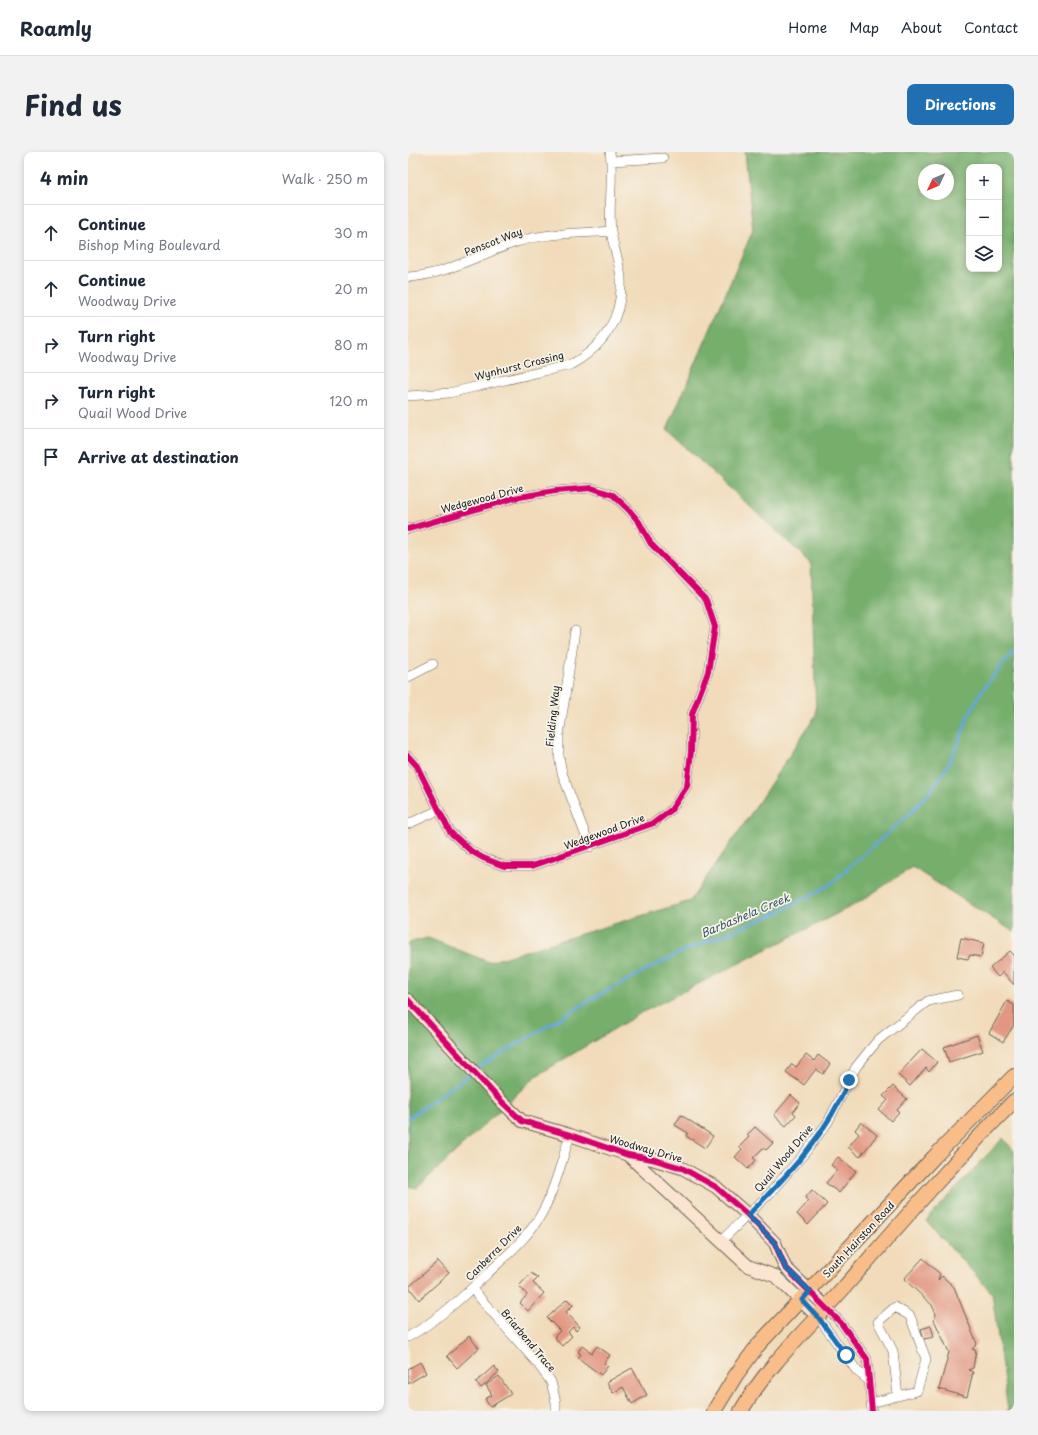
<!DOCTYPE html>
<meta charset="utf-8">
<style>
:root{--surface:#fff;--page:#f2f2f3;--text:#1f2937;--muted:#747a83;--line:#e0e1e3;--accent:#1f6fb2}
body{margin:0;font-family:"Playpen Sans",sans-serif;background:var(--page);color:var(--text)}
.controls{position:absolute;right:12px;top:12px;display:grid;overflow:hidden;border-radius:8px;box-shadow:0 2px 6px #0003}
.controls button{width:36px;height:36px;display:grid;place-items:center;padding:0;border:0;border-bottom:1px solid var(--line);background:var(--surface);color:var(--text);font:20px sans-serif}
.compass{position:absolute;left:510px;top:12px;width:36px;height:36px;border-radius:50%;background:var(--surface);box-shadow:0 2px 6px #0003;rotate:226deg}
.stop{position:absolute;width:12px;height:12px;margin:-9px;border:3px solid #1f6fb2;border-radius:50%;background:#fff}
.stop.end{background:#1f6fb2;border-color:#fff;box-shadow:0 1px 4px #0008}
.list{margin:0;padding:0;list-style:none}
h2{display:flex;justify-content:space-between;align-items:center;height:52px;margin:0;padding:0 16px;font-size:17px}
h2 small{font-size:13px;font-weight:400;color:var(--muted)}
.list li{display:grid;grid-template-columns:26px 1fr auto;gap:12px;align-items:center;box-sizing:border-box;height:56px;padding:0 16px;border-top:1px solid var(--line)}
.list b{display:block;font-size:15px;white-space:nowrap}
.list p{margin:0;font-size:13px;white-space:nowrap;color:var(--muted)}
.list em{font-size:13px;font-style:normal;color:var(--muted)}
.icon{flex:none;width:22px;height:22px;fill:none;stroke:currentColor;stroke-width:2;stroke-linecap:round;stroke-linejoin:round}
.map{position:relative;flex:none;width:606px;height:1259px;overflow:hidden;border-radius:8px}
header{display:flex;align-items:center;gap:24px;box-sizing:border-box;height:56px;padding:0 20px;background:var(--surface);border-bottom:1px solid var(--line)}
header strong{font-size:19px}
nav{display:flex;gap:22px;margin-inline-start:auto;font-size:14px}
.intro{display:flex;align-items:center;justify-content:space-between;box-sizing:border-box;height:96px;padding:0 24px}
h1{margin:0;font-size:28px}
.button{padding:10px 18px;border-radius:8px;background:var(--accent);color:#fff;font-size:14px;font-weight:700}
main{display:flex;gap:24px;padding:0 24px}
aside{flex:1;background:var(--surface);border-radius:8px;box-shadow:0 2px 6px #0003}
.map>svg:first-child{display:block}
.forest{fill:#76ae6c;stroke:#496544;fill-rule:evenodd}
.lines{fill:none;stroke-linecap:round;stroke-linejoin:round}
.stream{stroke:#64a8d9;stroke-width:3}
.building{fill:#e29782}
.street-casing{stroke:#675f53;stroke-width:10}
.secondary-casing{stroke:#675f53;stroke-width:14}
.primary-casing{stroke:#675f53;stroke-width:16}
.street{stroke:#fff;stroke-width:9}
.secondary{stroke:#fce5d0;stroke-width:12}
.primary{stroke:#f8bd89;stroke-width:14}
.cycleway-casing{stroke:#f7f3e8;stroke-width:8}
.cycleway{stroke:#d6006c;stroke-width:6}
.route{stroke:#1f6fb2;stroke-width:5}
.labels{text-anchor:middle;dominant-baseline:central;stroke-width:3.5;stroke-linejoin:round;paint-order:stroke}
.street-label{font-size:10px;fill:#1c1c1c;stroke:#f7f3e8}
.water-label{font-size:11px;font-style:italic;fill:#395468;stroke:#f7f3e8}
</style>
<header>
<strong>Roamly</strong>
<nav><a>Home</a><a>Map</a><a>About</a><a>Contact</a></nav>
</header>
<div class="intro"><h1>Find us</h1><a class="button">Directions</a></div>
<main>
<aside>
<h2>4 min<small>Walk · 250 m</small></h2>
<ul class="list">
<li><svg class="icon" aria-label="ahead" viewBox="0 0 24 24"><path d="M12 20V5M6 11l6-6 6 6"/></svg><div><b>Continue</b><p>Bishop Ming Boulevard</p></div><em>30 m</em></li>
<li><svg class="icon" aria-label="ahead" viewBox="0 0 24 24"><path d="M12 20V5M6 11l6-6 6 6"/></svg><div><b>Continue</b><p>Woodway Drive</p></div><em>20 m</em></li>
<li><svg class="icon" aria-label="right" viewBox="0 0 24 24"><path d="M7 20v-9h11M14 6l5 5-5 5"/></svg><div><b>Turn right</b><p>Woodway Drive</p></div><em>80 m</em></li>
<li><svg class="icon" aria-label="right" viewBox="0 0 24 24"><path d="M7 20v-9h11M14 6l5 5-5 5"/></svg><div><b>Turn right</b><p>Quail Wood Drive</p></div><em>120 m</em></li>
<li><svg class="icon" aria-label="arrive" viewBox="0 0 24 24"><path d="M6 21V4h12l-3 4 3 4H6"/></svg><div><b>Arrive at destination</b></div></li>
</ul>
</aside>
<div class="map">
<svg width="606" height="1259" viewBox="0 0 606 1259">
<rect width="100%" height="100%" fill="#f7f3e8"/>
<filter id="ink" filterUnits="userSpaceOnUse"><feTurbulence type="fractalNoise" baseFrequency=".025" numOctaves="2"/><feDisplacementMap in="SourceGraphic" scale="8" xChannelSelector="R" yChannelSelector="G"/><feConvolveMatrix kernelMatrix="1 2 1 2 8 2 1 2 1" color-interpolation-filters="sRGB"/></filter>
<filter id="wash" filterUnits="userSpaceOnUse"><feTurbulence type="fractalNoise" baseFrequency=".012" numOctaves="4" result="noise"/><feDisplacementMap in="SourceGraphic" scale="16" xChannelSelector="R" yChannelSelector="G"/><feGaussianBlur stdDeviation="0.9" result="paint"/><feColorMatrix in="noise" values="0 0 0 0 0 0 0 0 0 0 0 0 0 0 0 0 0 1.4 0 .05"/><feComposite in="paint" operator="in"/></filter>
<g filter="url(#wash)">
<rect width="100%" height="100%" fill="#f1dbba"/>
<!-- forest -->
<path class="forest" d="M337,0H606V780L504,715L450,751L231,862L128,924L9,1036L0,1034V791L20,786L81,810L282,749L336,672L408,563L403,411L259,278L345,78ZM561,15H591V117H561ZM516,18H540V42H516Z
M595,986L606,999V1259H600L584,1141L518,1069Z"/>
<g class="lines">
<!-- stream -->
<path class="stream" d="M68,917L186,846L269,802L369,761L420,734L501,662L521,641L537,618L550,592L560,565L573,540L606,498
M0,966L64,921"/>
</g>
<g id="blocks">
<!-- building -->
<path class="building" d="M553,786L576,791L573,805L562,803L560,807L549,805Z
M602,799L606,803V833L595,820L590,825L582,816Z
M599,849L606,853V873L595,890L581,881Z
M569,883L575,899L541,910L536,895Z
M514,897L529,910L521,920L518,916L502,934L490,923Z
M398,903L406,909L410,903L422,912L415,922L408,917L396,933L378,920L384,912L388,915Z
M485,934L499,947L489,958L491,960L483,969L471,958L480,948L475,944Z
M383,943L392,951L385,960L388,963L378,974L366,963Z
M273,963L305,984L297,996L278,984L280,981L267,973Z
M453,970L469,983L452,1005L440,995L451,982L447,978Z
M347,975L365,991L358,998L355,996L345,1006L348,1008L340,1017L327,1005L334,997L331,995L341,985L339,983Z
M430,1005L448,1019L431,1041L418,1031L429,1018L423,1013Z
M404,1038L419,1052L400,1073L389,1062L401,1049L397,1046Z
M515,1106L532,1122L530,1128L534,1124L546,1135L569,1192L564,1197L568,1198L565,1216L560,1218L565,1220L559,1245L531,1237L541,1200L526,1168L528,1162L524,1153L496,1127Z
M30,1109L41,1121L11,1148L1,1135Z
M123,1121L130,1126L125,1131L136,1141L120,1159L112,1151L119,1143L111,1134Z
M159,1147L165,1153L158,1160L172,1175L168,1179L165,1175L160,1180L164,1184L154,1194L146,1185L152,1179L139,1166Z
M523,1174L526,1185L516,1187L513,1177Z
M61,1184L71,1196L49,1216L39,1204Z
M174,1194L184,1201L189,1194L202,1203L196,1211L200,1214L193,1223L170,1206L173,1202L170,1200Z
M12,1210L18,1221L0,1232V1217Z
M86,1214L91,1220L73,1236L68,1230Z
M224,1216L239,1243L224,1252L215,1235L205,1241L199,1230Z
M91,1224L103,1242L82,1255L77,1247L84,1243L78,1233Z"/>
</g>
</g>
<g filter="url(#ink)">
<use href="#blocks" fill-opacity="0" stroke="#675f53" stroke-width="1"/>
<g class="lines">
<!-- street casing -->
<g class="street-casing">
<path id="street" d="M203,9L255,6
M0,125C39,123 73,101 109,90C139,80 172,82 203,79
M0,244L41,241L162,213C196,195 215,165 213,127C212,111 205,95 203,79C200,53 206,26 202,0
M0,377L106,346L147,339L184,336L205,343L221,358L231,370L243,392L298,448L307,475L300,520L284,562L283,600L279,634L263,658L246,671L124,714H96L75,706L63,699L42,680L9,614L0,604
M167,479L151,583V604L154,621L182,695
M0,525L25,512
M0,672L31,658
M313,1089L361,1042L396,1002L420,970L448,915L470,888L520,849L550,843
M64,1137L130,1212L143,1230L148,1250V1259
M418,1155L433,1171L459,1207L464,1259
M410,1165L449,1219L460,1228
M0,1185C30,1168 56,1144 80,1121C101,1101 123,1083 136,1057C148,1034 154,1007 162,983
M463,1251L509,1239L518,1207L502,1164L487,1155L470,1170L485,1199L490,1244"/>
</g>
<!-- secondary casing -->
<g class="secondary-casing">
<path id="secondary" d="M0,848L90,946L114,969L162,983L220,1003L244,1007L274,1016L308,1035L340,1063L367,1091L377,1115L418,1155
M220,1003L340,1114L367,1124L410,1165"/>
</g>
<!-- primary casing -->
<g class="primary-casing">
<path id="primary" d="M306,1259L328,1223L351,1192L526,1005L606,924
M333,1259C359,1214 399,1177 434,1138C490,1074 546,1009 606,949"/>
</g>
<!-- street -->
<use href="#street" class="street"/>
<!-- secondary -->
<use href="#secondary" class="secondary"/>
<!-- primary -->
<use href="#primary" class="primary"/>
<!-- cycleway casing -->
<g class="cycleway-casing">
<path id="cycleway" d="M0,377L106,346L147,339L184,336L205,343L221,358L231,370L243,392L298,448L307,475L300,520L284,562L283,600L279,634L263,658L246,671L124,714H96L75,706L63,699L42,680L9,614L0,604
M0,848L90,946L114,969L162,983L220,1003L244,1007L274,1016L308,1035L340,1063L367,1091L377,1115L433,1171L459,1207L464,1259"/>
</g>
<!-- cycleway -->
<use href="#cycleway" class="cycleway"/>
</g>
</g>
<g class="lines" filter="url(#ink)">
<!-- route -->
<path class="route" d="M438,1203L410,1165L394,1148L402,1139L377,1115L367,1091L340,1063C380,1023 420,981 441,928"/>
</g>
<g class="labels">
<!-- street labels -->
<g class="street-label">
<text transform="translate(85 89) rotate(-21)">Penscot Way</text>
<text transform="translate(111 213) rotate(-14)">Wynhurst Crossing</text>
<text transform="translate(74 346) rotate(-15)">Wedgewood Drive</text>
<text transform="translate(144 564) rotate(-84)">Fielding Way</text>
<text transform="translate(196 679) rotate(-20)">Wedgewood Drive</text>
<text transform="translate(238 996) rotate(16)">Woodway Drive</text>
<text transform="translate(375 1006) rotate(-50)">Quail Wood Drive</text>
<text transform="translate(450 1087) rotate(-47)">South Hairston Road</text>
<text transform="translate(85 1100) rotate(-45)">Canberra Drive</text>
<text transform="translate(121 1188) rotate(50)">Briarbend Trace</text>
</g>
<!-- water labels -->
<g class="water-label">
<text transform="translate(337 763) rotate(-23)">Barbashela Creek</text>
</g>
</g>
</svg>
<div class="controls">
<button>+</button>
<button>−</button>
<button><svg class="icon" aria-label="layers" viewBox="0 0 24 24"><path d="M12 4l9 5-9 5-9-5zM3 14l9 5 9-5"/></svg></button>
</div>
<svg class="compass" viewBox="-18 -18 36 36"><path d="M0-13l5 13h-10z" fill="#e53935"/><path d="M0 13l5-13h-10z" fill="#747a83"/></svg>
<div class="stop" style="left:438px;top:1203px"></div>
<div class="stop end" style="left:441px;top:928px"></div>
</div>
</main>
